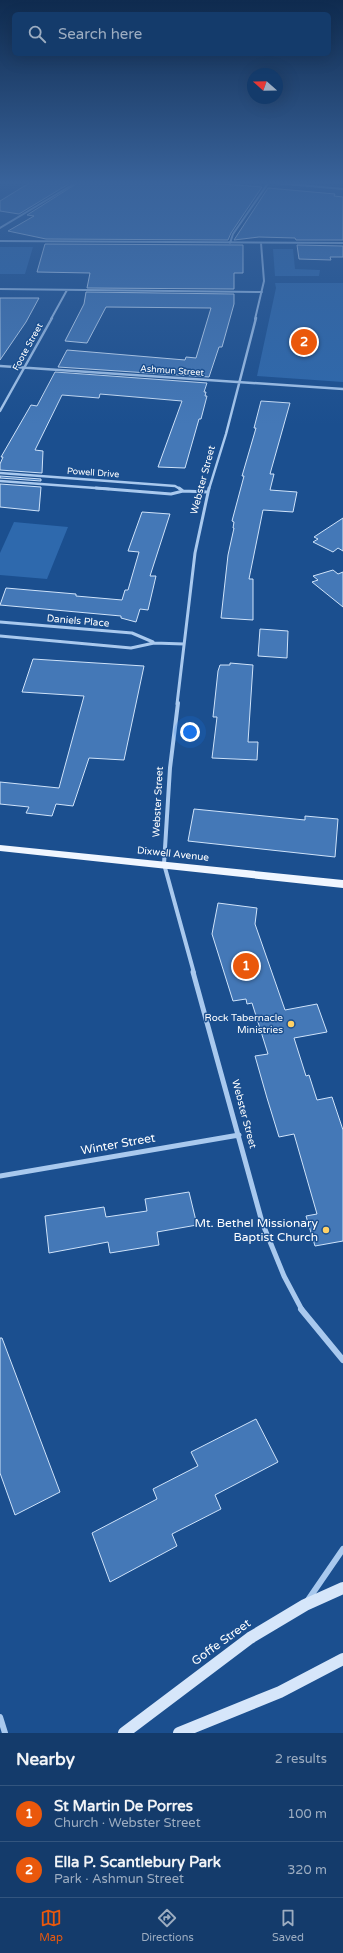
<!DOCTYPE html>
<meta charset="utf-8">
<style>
:root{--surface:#143b6b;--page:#214673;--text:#f1f3f6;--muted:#9dadc1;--line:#33557e;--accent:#ea580c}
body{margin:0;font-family:"Varela Round",sans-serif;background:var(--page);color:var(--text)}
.compass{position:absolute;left:247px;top:68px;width:36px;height:36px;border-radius:50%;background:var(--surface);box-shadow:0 4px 16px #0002;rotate:290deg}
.you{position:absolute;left:190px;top:732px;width:14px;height:14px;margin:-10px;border:3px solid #fff;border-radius:50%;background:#1a73e8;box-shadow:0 0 0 6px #1a73e833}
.badge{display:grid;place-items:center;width:26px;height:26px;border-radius:50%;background:var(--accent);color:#fff;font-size:13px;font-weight:700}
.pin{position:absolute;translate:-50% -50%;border:2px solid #fff;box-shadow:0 1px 4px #0006}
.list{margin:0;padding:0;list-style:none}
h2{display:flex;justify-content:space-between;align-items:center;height:52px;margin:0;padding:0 16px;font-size:17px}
h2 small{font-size:13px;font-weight:400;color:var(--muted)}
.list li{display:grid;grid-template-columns:26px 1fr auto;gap:12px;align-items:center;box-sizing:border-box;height:56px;padding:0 16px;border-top:1px solid var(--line)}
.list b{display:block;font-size:15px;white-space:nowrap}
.list p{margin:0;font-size:13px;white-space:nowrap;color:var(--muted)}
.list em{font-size:13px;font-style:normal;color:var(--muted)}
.icon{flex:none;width:22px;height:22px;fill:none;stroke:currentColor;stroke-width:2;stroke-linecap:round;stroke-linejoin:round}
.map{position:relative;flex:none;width:343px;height:1733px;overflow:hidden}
.search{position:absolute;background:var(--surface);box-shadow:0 4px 16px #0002;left:12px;right:12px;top:12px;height:44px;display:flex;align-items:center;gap:10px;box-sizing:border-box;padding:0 14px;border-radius:6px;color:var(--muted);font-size:15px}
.sheet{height:164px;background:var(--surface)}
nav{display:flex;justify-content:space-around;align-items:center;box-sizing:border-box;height:56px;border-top:1px solid var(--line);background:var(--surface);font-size:11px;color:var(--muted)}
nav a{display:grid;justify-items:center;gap:2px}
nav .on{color:var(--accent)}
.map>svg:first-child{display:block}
.green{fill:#2e69ad}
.building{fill:#4478b7;stroke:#cfe3fa}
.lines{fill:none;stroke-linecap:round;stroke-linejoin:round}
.minor-far5{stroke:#a9c9ee;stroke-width:2}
.minor-far4{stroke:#a9c9ee;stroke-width:2.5}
.minor-far3{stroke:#a9c9ee;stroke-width:3}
.minor-far2{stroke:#a9c9ee;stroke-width:4}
.minor-far1{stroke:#a9c9ee;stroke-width:5}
.minor{stroke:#a9c9ee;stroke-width:6}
.secondary{stroke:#d6e6fa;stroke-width:12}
.primary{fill:#f0f6ff;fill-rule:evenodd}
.poi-dot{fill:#ffd166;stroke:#1b4f8f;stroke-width:1.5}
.labels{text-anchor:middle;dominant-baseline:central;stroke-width:3;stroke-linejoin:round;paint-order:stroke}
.far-street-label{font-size:9px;fill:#fff;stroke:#1b4f8f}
.street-label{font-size:10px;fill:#fff;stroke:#1b4f8f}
.poi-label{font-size:10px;fill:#fff;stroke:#1b4f8f;text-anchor:end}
.near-street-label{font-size:12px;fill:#fff;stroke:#1b4f8f}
.near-poi-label{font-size:12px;fill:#fff;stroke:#1b4f8f;text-anchor:end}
</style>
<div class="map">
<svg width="343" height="1733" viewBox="0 0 343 1733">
<rect width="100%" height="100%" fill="#1b4f8f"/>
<!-- green -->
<path class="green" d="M0,247H33L25,274H0Z
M273,249H293L295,269L320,270L319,276H275Z
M275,283H343V382L257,376L276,288Z
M14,522L68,527L47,579L0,575V553Z"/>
<!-- building -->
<path class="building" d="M31,182H72L19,214L0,211V201Z
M79,182H196L262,187L231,233L228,240L46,239L8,231L34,216L27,215Z
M268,188L335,194L334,196L343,197V240H296L295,238L259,237L234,240Z
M45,244L243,245V273H234V289L87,288L90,273L37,272Z
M297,245L343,246V257H330L331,260L299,259Z
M86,292L234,294V304L222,347H219L209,377L58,367L67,350L185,360L186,357L196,358L211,308L106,307L87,343L65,341L84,304Z
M0,298H39L26,322L0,360Z
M55,372L207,383L204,392H206L205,396H207L201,419H199L185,468L158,467L182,401L100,394L99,398L62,395L35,450L43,451L42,473L0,470V464L3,457H1L31,405L37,406Z
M261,401L290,403L270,474H274L270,490L297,492L293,512L263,510L249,579H253V620L221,618L228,555L234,528H233L234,522L232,521L244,476H242L256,428H254Z
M0,476L41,479V481L0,478Z
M0,484L41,487L39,511L0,507Z
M142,512L170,514L150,576H156L148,610L140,609L136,622L121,618V616L0,605L6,588L76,594V596L122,600L125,590H128L139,552L128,551Z
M343,518V551L338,548L333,552L313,542L318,539L314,537Z
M333,570L338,574L343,572V607L312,582L318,580L313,576Z
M260,629L288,631L287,658L258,656Z
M33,659L144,666L124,760L89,758L73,806L56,804L52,816L26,813L29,807L0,804V782L59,788L84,696L22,692Z
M230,663L253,665L248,742H258L257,760L212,758L217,717H213L218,671L220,665H230Z
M194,809L305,820V816L338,819L335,857L188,841Z
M218,903L257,908L255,924L285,1010L317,1004L327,1032L294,1038L306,1076L309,1075L317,1100L332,1097L343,1130V1241L315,1246L306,1216L317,1214L294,1134L279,1137L267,1098L255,1056L268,1054L252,1003L247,1004L246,999L233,1001L212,934Z
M189,1192L197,1225L157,1232L159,1245L110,1253L108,1242L49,1253L45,1216L104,1207L106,1217L147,1211L145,1199Z
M0,1338H2L60,1492L15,1515L0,1473Z
M256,1419L278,1462L215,1495L221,1509L172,1534L177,1546L110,1582L92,1533L157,1499L153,1489L198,1466L191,1452Z"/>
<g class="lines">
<!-- minor-far5 -->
<path class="minor-far5" d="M265,182L343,189
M0,228L77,182
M0,241L343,243
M230,243L233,234L269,182
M0,289L262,292
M51,319L67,290
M255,319L264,281L261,243"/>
<!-- minor-far4 -->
<path class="minor-far4" d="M0,366L343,389
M0,411L52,318
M0,473L175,486L180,489
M0,481L109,489
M209,489L226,434L256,318"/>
<!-- minor-far3 -->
<path class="minor-far3" d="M96,488L171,494L183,491L208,492
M179,488L183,491
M0,622L132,633L153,642
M0,636L131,648L154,643L184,644
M177,704L195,553L209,488"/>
<!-- minor-far2 -->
<path class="minor-far2" d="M178,703L170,768L164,864L194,973"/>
<!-- minor-far1 -->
<path class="minor-far1" d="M193,972L262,1222L284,1276L302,1310
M0,1176L239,1135"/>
<!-- minor -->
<path class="minor" d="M301,1309L343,1360
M308,1600L343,1549
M0,1717L5,1733"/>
<!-- secondary -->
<path class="secondary" d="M124,1733L250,1638L305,1605L343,1588
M179,1733L280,1692L343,1659"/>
<!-- primary -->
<path class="primary" d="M0,845L343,880V888L0,851Z"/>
</g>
<!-- sky -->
<linearGradient id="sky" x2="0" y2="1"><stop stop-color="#0f2b4f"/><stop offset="0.43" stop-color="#39639b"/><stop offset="1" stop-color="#39639b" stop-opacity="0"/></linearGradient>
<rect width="343" height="425" fill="url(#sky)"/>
<!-- markers -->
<g class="poi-dot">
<circle cx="291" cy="1024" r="4"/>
<circle cx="326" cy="1230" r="4"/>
</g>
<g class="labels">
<!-- far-street labels -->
<g class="far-street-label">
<text transform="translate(28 347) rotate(-61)">Foote Street</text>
<text transform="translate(172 371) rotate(4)">Ashmun Street</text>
<text transform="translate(93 473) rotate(4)">Powell Drive</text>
</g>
<!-- street labels -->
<g class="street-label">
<text transform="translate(203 480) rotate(-75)">Webster Street</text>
<text transform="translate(78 621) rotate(5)">Daniels Place</text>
<text transform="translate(158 802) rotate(-87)">Webster Street</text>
<text transform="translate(173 854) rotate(6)">Dixwell Avenue</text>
<text transform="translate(244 1114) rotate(75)">Webster Street</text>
</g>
<!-- poi labels -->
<g class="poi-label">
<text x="283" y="1018">Rock Tabernacle<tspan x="283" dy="12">Ministries</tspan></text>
</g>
<!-- near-street labels -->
<g class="near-street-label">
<text transform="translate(118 1144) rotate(-10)">Winter Street</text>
<text transform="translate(221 1642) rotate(-36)">Goffe Street</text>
</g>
<!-- near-poi labels -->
<g class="near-poi-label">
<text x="318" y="1223">Mt. Bethel Missionary<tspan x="318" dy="14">Baptist Church</tspan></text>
</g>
</g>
</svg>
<svg class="compass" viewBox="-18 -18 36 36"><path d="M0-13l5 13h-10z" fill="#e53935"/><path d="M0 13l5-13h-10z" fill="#9dadc1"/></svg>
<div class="you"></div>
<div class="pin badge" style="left:246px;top:966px">1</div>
<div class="pin badge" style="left:304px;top:342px">2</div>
<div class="search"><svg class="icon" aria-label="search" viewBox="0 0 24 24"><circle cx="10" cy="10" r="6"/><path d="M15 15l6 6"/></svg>Search here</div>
</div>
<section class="sheet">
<h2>Nearby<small>2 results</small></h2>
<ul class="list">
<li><span class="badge">1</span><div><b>St Martin De Porres</b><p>Church · Webster Street</p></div><em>100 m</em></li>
<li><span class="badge">2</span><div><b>Ella P. Scantlebury Park</b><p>Park · Ashmun Street</p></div><em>320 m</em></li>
</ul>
</section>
<nav>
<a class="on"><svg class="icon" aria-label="map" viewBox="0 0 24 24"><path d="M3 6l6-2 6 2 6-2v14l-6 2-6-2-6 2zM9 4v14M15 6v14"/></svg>Map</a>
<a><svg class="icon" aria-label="directions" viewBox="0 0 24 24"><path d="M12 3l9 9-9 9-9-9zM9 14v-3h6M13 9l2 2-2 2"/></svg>Directions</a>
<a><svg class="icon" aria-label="saved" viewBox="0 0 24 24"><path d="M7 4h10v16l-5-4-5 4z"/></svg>Saved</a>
</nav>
